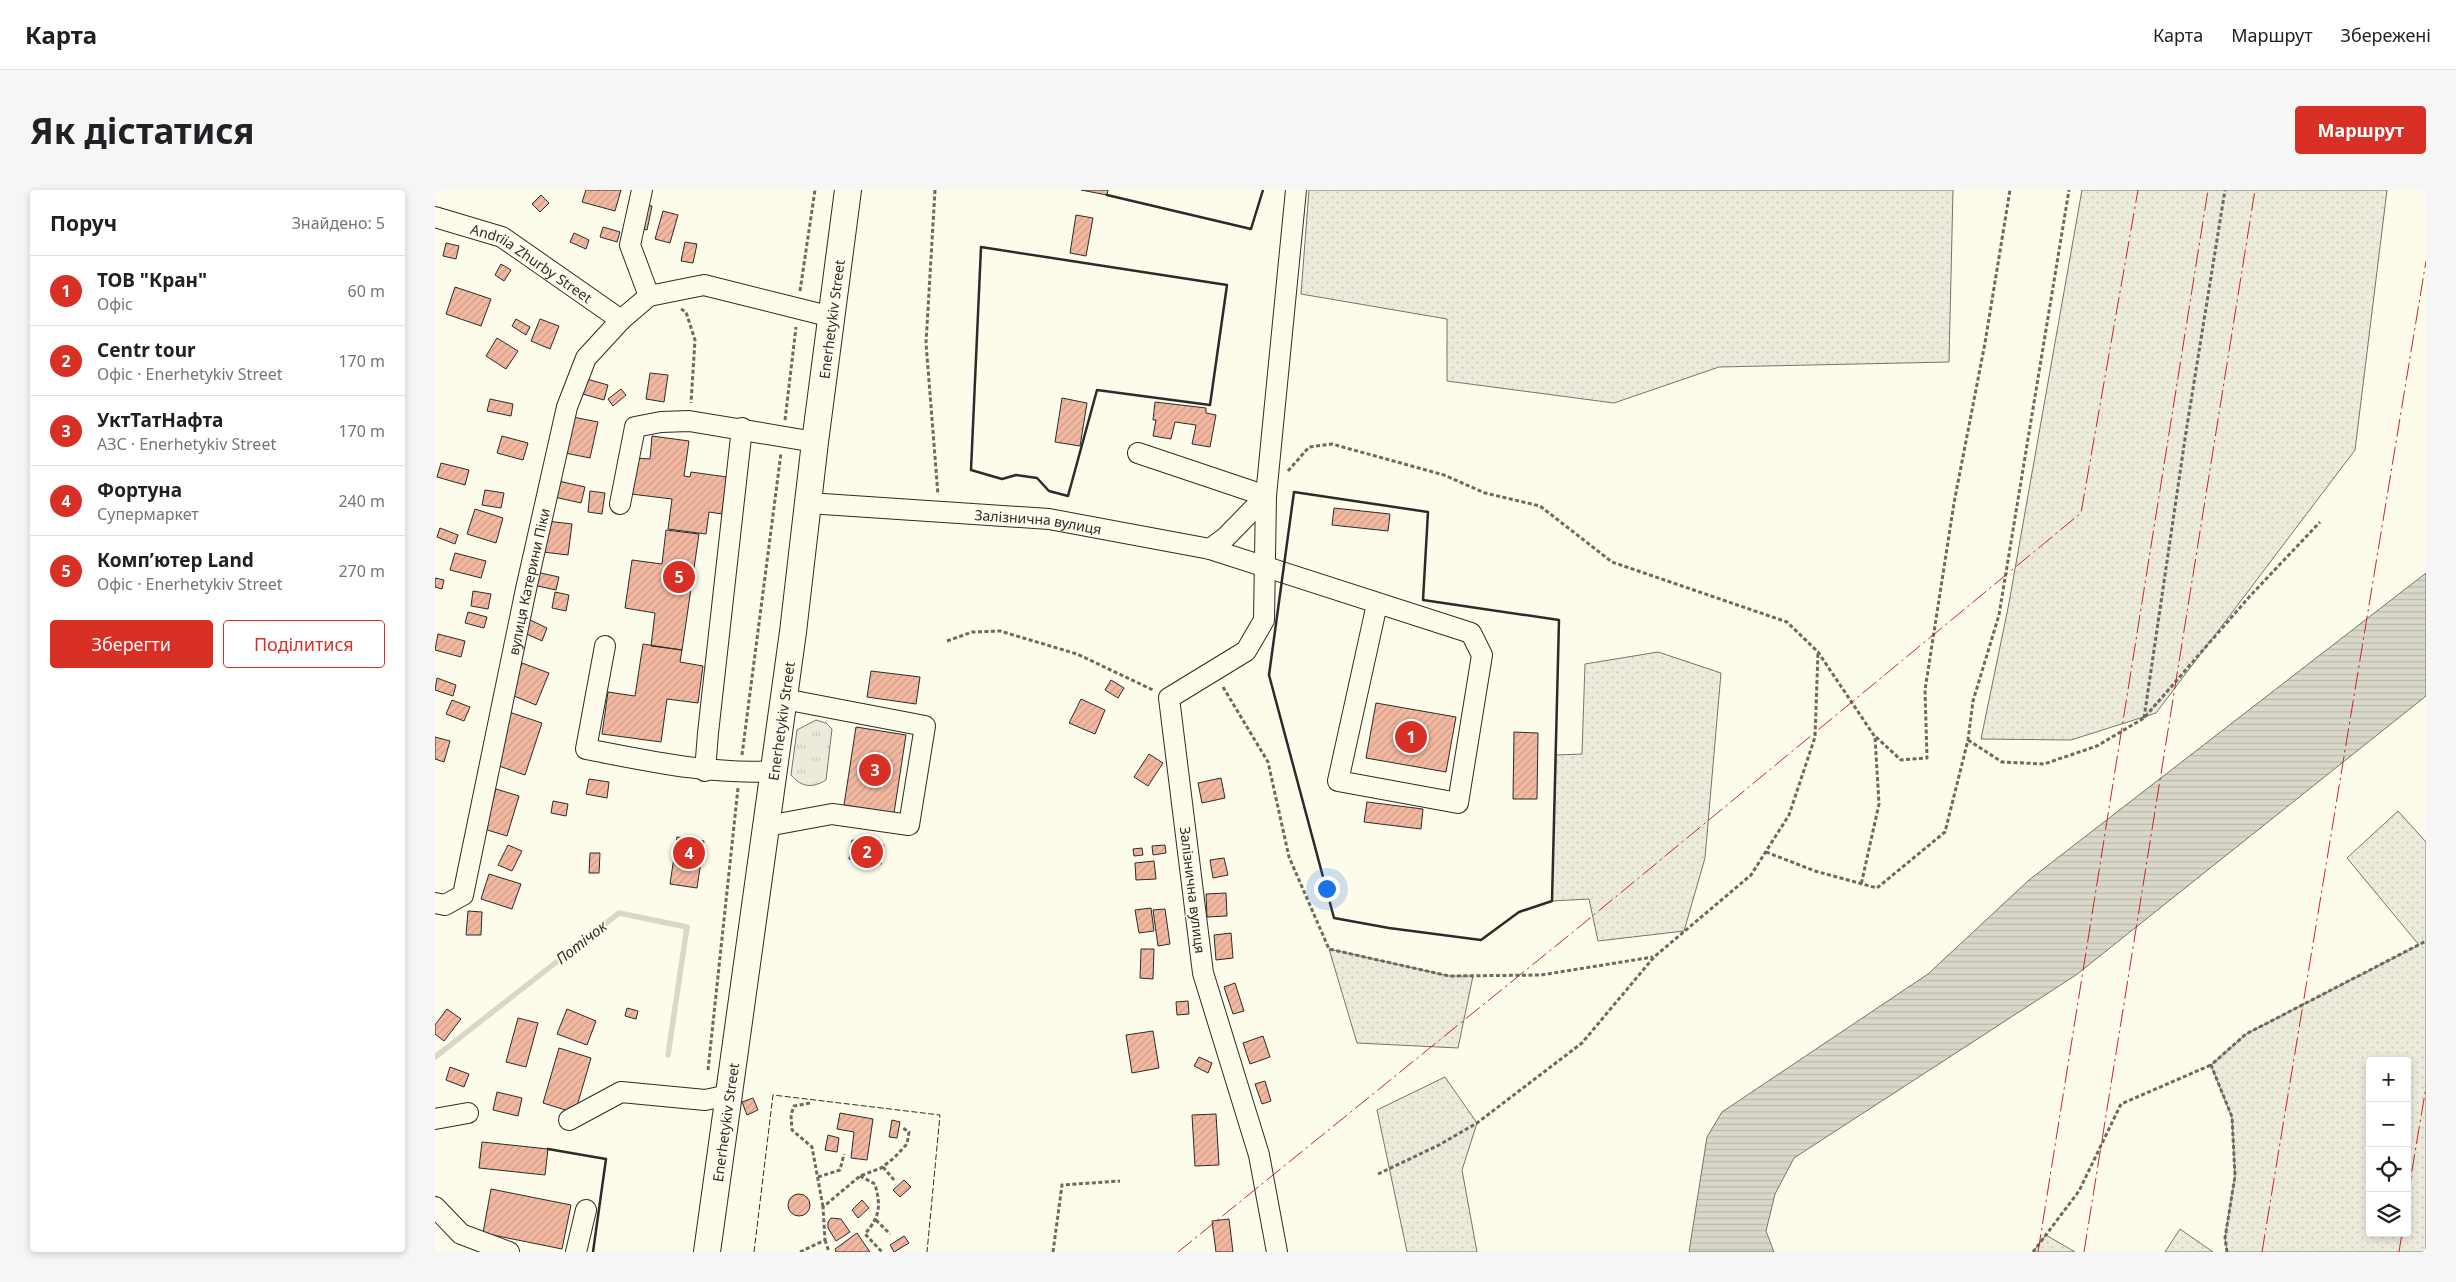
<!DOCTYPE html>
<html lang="uk">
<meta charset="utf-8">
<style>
:root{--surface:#fff;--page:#f6f6f6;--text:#202124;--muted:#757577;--line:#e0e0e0;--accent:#d93025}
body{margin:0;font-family:"Noto Sans",sans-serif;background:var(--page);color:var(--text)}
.controls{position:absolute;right:15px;bottom:15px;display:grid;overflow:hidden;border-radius:5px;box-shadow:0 2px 8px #0003}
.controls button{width:45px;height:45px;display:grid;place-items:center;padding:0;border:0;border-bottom:1px solid var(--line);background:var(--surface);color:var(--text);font:25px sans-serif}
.you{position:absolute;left:891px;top:698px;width:18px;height:18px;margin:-12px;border:4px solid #fff;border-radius:50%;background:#1a73e8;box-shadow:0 0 0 8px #1a73e833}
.badge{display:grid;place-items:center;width:32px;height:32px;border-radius:50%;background:var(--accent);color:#fff;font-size:16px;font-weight:700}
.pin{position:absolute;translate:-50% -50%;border:2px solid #fff;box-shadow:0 1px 5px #0006}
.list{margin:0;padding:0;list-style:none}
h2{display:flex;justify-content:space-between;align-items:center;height:65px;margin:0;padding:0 20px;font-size:21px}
h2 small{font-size:16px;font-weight:400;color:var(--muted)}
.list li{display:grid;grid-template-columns:32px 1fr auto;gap:15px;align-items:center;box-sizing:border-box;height:70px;padding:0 20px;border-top:1px solid var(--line)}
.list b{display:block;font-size:19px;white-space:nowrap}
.list p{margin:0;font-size:16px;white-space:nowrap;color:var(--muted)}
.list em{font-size:16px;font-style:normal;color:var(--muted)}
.actions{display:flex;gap:10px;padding:15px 20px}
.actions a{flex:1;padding:11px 0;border:1px solid var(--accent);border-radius:5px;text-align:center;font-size:18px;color:var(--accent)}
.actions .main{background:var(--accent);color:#fff}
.icon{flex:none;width:28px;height:28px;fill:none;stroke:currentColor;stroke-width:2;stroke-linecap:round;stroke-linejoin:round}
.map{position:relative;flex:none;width:1991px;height:1062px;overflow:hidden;border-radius:5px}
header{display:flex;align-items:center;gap:30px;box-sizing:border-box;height:70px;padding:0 25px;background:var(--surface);border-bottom:1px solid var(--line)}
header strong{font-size:24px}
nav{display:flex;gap:28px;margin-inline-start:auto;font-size:18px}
.intro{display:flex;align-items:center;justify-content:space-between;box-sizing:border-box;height:120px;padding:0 30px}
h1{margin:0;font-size:35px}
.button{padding:12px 22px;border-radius:5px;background:var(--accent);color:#fff;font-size:18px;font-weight:700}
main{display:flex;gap:30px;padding:0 30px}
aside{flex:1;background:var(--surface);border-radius:5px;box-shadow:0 2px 8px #0003}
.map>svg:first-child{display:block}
.grass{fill:url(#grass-tufts);stroke:#74746e}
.garden{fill:url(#garden-dots);stroke:#74746e;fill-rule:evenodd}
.water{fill:url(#water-rules);stroke:#74746e}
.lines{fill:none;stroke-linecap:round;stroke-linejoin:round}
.stream{stroke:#d8d7c9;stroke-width:5.5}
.building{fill:url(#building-hatch);stroke:#2b2b2b}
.minor-casing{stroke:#2b2b2b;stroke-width:22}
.major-casing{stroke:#2b2b2b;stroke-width:28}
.path{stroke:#6a6964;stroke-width:3;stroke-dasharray:4 2.5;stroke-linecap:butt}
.minor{stroke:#fdfbea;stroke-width:20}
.major{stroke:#fdfbea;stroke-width:26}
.fence{stroke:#2b2b2b;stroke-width:1;stroke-dasharray:6 2.5;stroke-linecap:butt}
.wall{stroke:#2b2b2b;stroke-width:2.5}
.power{stroke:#c62828;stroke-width:1;stroke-dasharray:18 4 2.5 4;stroke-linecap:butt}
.labels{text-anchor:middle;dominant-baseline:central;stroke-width:4;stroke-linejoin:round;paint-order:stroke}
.street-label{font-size:14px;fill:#2b2b2b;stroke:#fdfbea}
.water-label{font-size:15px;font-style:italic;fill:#2b2b2b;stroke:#fdfbea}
</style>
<header>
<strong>Карта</strong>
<nav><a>Карта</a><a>Маршрут</a><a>Збережені</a></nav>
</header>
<div class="intro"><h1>Як дістатися</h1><a class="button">Маршрут</a></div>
<main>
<aside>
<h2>Поруч<small>Знайдено: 5</small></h2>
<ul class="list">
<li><span class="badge">1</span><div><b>ТОВ &quot;Кран&quot;</b><p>Офіс</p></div><em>60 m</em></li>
<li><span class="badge">2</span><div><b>Centr tour</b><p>Офіс · Enerhetykiv Street</p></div><em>170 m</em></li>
<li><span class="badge">3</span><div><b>УктТатНафта</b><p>АЗС · Enerhetykiv Street</p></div><em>170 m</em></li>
<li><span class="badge">4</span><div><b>Фортуна</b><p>Супермаркет</p></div><em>240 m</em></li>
<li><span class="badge">5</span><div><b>Комп’ютер Land</b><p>Офіс · Enerhetykiv Street</p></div><em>270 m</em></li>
</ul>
<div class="actions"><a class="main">Зберегти</a><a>Поділитися</a></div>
</aside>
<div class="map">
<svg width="1991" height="1062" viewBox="0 0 1991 1062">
<defs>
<pattern id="grass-tufts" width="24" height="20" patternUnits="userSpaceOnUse" patternTransform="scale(1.25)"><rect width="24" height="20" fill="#ecebdb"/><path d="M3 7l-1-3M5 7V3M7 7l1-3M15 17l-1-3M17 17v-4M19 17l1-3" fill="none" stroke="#cbcabc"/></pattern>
<pattern id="garden-dots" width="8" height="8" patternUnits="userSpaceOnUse" patternTransform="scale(1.25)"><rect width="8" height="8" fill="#ecebdb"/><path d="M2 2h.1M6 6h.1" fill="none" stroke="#cbcabc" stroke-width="1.8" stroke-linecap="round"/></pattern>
<pattern id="water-rules" width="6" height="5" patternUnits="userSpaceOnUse" patternTransform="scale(1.25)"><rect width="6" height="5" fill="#d8d7c9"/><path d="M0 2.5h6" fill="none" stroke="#bab9ad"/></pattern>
<pattern id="building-hatch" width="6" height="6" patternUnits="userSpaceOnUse" patternTransform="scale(1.25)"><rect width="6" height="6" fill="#f2b8a0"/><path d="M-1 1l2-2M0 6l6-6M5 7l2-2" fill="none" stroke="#d09e8a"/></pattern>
</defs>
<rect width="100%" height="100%" fill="#fdfbea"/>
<!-- grass -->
<path class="grass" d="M381,530L391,533L397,539L391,590C378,598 367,598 356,585L362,540Z"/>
<!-- garden -->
<path class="garden" d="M874,0H1518L1514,172L1284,177L1179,213L1012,191V129L866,104Z
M1647,0H1952L1920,260L1721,523L1636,550L1546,549L1574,413Z
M1223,462L1286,483L1270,668L1249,741L1163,751L1154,709L1117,711L1121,565L1147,564L1150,474Z
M1963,621L1991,652V1062H1792L1790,1048L1800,986L1797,928L1776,875L1811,844L1984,755L1912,668ZM1935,871H1972V1043H1935Z
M894,759L1014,786H1038L1023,858L922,853Z
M1010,887L1042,933L1027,980L1042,1062H972L942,920Z
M1745,1039L1778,1062H1730Z
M1611,1045L1640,1062H1598Z"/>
<!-- water -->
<path class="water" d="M1991,383V506L1641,785L1359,968L1340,1004L1331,1041L1339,1062H1254L1272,947L1287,922L1493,784L1594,690Z"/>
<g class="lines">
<!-- stream -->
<path class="stream" d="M0,867L184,723L252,737L233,865"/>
</g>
<!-- building -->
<path class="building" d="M151,0H186L180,21L147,12Z
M646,0H673L672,5Z
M106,5L114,13L105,22L97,14Z
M207,14L217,16L212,40L201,37Z
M228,21L243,25L235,53L220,49Z
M641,25L658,28L651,66L635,63Z
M168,37L185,42L182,52L165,47Z
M139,43L154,50L151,59L135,52Z
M250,52L262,54L258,73L246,71Z
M11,53L24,56L21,69L8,66Z
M66,74L76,80L69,91L60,85Z
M20,97L56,109L46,136L11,124Z
M81,129L95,137L91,145L77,136Z
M105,129L124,136L115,159L96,151Z
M62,148L83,161L71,179L51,166Z
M215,183L233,185L229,212L211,209Z
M148,188L173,195L169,210L144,203Z
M186,199L191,205L178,216L173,209Z
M627,208L652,213L645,256L620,252Z
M55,209L78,214L76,226L52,221Z
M720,212L771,218V223L781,225L775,257L757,254L761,235L740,232L736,249L718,246L721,230H718Z
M138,227L163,232L155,268L130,263Z
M67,246L93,253L88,270L62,263Z
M217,246L254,251L249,286L255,287L256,282L292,287L287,324L274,322L271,344L233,339L237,309L196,304L200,268L215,269Z
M6,273L34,280L30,295L2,287Z
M119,290L150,297L146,313L115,306Z
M50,300L69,303L66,318L47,315Z
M155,301L170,303L167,324L153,322Z
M899,318L955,324L953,341L897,335Z
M40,319L68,328L61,353L32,344Z
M112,331L137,334L133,365L108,362Z
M5,338L23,345L20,354L2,347Z
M231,340L264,344L247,460L216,456L220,423L190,418L197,370L227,374Z
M20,363L51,371L46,388L15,380Z
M101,382L124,387L121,400L98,395Z
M0,388L9,390L7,399L0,397Z
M38,401L56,404L53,419L36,416Z
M120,402L134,405L131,421L117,418Z
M33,422L52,427L49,438L30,433Z
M91,428L112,438L107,451L85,441Z
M3,444L30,451L26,467L0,460Z
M208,454L247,460L245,472L268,476L263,513L232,509L226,552L167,544L173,502L200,506Z
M87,473L114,483L101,515L74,504Z
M436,481L485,487L481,514L432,507Z
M2,488L21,495L18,506L0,500Z
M676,490L689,498L683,508L670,500Z
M646,509L670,520L660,544L634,533Z
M17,510L35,517L29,531L11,524Z
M941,513L1021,527L1011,582L931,568Z
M74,522L107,533L90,585L58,574Z
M421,537L471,545L459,623L409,615Z
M1079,542L1103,543L1102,609H1078Z
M0,547L15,551L9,572L0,569Z
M714,564L728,573L713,596L699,587Z
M786,588L790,608L767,613L763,593Z
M154,589L174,592L172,608L151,604Z
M61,599L84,606L72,646L49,639Z
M118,611L133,614L131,626L116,623Z
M932,612L988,619L986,639L929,632Z
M242,647L269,651L262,698L235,694Z
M417,650L449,655L446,674L414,669Z
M73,655L87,661L77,681L63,675Z
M730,655L731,663L718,665L717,656Z
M707,658L708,665L699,666L698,659Z
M155,663H165L164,683H154Z
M789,668L793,685L778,688L775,670Z
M719,671L721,689L701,690L700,673Z
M54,684L86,694L77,719L46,709Z
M791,703L792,726L772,727L771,704Z
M716,718L719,741L704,743L700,720Z
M730,719L735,754L723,756L718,720Z
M33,721L47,722L46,745H31Z
M796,743L798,768L781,770L779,745Z
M706,759H719L718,789L705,788Z
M800,793L809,821L798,824L789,797Z
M753,811L754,824L742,825L741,812Z
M192,818L203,821L201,829L190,826Z
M12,819L26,829L9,851L0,844V835Z
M132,819L161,831L152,855L122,844Z
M83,828L103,833L91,877L71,872Z
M718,841L724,878L697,883L691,845Z
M828,846L835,867L815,874L808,853Z
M124,858L156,868L140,923L108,913Z
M764,867L777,873L773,883L759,876Z
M15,877L34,884L29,897L11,890Z
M830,891L836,911L827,914L820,894Z
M62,902L87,908L83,926L58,920Z
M318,908L323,920L312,925L307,912Z
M405,923L438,929L432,970L416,968L419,942L402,939Z
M781,924L784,975L760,976L757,925Z
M457,930L465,932L462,948L454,947Z
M393,945L404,948L402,962L390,960Z
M47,952L113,959L110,985L44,978Z
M469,990L476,997L465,1007L458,1000Z
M56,999L136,1015L127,1059L48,1043Z
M353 1015a11 11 0 1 1 22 0a11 11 0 1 1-22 0Z
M427,1010L434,1018L423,1028L417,1020Z
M396,1028L406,1029L415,1042L401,1051L393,1038V1032Z
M794,1029L798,1062H781L777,1031Z
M422,1043L435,1062H401L400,1059Z
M469,1046L474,1053L459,1062L455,1055Z"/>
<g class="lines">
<!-- minor casing -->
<g class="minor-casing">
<g id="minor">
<path d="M207,0L195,55L214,106"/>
<path id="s1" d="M0,27L67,47L186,130"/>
<path d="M703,263L831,306L791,347L775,359"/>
<path id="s2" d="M373,313L614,329L775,359L1036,443L1047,465L1023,613L903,591L942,414"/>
<path d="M185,314L200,237L226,232L254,231L380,252"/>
<path d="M170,456L151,559C214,571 275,585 340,581"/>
<path d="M270,581L273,543L307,238"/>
<path d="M332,636L397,624L474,635L490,536L349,509"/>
<path id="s3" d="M0,713L10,715L28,705L91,399L132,217L151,168L186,130L214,106L269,95L397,127"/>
<path d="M0,929L33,923"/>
<path d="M134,930L186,902L270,910L294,905"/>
<path d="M0,1017L26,1044L74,1062"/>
<path d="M141,1062L151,1020"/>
<path d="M842,1062L824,965L768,783L734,508L811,461L829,430L831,306L861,0"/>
</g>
</g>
<!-- major casing -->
<g class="major-casing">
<g id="major">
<path id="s4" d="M272,1062L358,442L380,252L413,0"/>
</g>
</g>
<!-- path -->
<path class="path" d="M500,0L491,153L503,305
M365,101L380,0
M246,119L251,122L260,150L256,213
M350,230L361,137
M853,281L874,257L897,254L1009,285L1050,303L1105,316L1177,372L1352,432L1383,462L1440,547L1444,614L1426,695
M512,451L537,442L565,441L642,464L718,500
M788,497L833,572L854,667L894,759L1014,786L1106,785L1218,767
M1709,528L1751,242L1790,0
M1441,547L1466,570L1492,568L1490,500L1519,313L1550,153L1575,0
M1533,550L1567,572L1609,574L1662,556L1709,528L1815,406L1885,332
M307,565L346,263
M1331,662L1380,681L1442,698L1510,642L1533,550L1538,511L1564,425L1634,0
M273,880L303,598
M375,913L359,916L356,925L357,940L377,957L388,1017
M448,977L460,991
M943,984L1004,955L1042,933L1147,853L1219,767L1316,685L1354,625L1380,547L1383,462
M425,986L440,994C446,1017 445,1026 430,1044L447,1062
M383,987L405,980L409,964
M441,1030L455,1044
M390,1050L394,1062
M365,1062L390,1050L388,1017L425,986L446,978L459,968L472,954L474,942L468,938
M618,1062L627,995L685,991
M1598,1062L1644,1001L1686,914L1776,875
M1792,1062L1790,1048L1800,986L1797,927L1776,875L1811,844L1991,751"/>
<!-- minor -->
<use href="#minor" class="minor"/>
<!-- major -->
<use href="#major" class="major"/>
<!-- fence -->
<path class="fence" d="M319,1062L338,905L505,925L492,1062"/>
<!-- wall -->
<path class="wall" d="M672,5L816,39L828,0
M546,57L792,95L775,215L662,200L633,306L614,301L602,288L581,285L567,289L536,280Z
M859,302L993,322L988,410L1124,430L1117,711L1084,722L1046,750L954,738L899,728L834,485Z
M113,959L171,969L158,1062"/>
<!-- power -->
<path class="power" d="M1972,1010L1991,897
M743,1062L1149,733L1646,323L1703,0
M1603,1062L1773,0
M1649,1062L1820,0
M1827,1062L1991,71
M1964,1062L1967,1043"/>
</g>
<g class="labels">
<!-- street labels -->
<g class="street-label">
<text stroke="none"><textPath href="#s1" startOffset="108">Andriia Zhurby Street</textPath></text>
<text stroke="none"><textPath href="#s4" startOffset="941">Enerhetykiv Street</textPath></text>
<text stroke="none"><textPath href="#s2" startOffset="231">Залізнична вулиця</textPath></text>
<text stroke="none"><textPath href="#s3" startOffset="351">вулиця Катерини Піки</textPath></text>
<text stroke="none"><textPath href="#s4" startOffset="536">Enerhetykiv Street</textPath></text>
<text transform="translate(758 700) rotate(83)">Залізнична вулиця</text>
<text stroke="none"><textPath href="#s4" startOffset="131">Enerhetykiv Street</textPath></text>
</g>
<!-- water labels -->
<g class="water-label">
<text transform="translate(146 752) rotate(-38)">Потічок</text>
</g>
</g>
</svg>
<div class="controls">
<button>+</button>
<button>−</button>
<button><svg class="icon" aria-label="locate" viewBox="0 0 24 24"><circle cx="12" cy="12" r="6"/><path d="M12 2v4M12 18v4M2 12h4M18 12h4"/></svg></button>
<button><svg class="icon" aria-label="layers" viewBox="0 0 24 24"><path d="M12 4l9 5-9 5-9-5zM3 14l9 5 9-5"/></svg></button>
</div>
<div class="you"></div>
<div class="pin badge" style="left:976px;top:547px">1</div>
<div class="pin badge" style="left:432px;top:662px">2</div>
<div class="pin badge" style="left:440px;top:580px">3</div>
<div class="pin badge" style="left:254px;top:663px">4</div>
<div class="pin badge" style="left:244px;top:387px">5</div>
</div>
</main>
